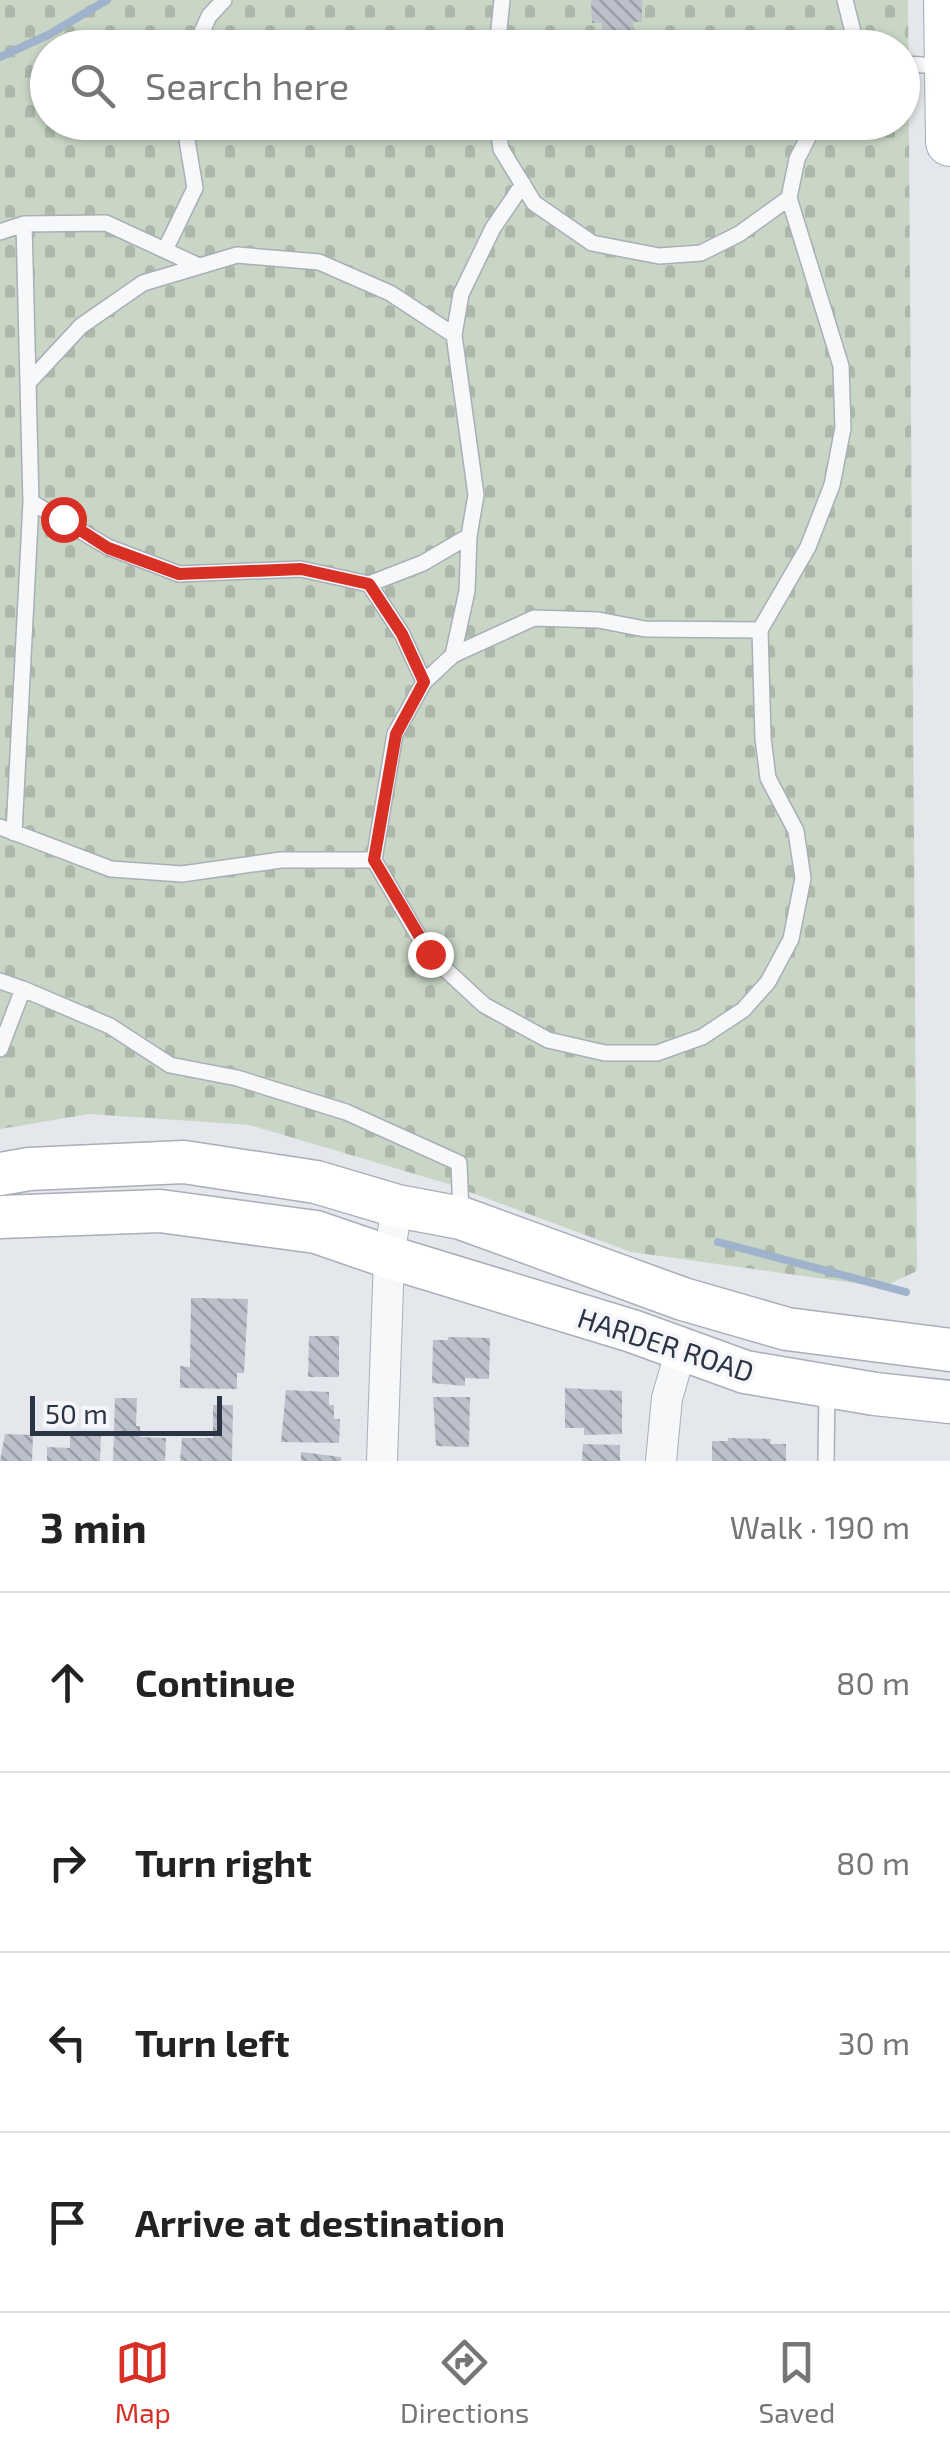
<!DOCTYPE html>
<meta charset="utf-8">
<style>
:root{--surface:#fff;--page:#f6f6f6;--text:#222;--muted:#767676;--line:#e0e0e0;--accent:#d93025}
body{margin:0;font-family:"Exo 2",sans-serif;background:var(--page);color:var(--text)}
.scale{position:absolute;left:30px;bottom:25px;width:192px;box-sizing:border-box;padding-left:10px;border:5px solid #2b3445;border-top:0;font-size:28px;line-height:35px;white-space:nowrap;color:#2b3445;-webkit-text-stroke:8px #f4f6f9;paint-order:stroke}
.stop{position:absolute;width:30px;height:30px;margin:-22px;border:8px solid #d93025;border-radius:50%;background:#fff}
.stop.end{background:#d93025;border-color:#fff;box-shadow:0 2px 10px #0008}
.list{margin:0;padding:0;list-style:none}
h2{display:flex;justify-content:space-between;align-items:center;height:130px;margin:0;padding:0 40px;font-size:42px}
h2 small{font-size:32px;font-weight:400;color:var(--muted)}
.list li{display:grid;grid-template-columns:65px 1fr auto;gap:30px;align-items:center;box-sizing:border-box;height:180px;padding:0 40px;border-top:2px solid var(--line)}
.list b{display:block;font-size:38px;white-space:nowrap}
.list em{font-size:32px;font-style:normal;color:var(--muted)}
.icon{flex:none;width:55px;height:55px;fill:none;stroke:currentColor;stroke-width:2;stroke-linecap:round;stroke-linejoin:round}
.map{position:relative;flex:none;width:950px;height:1461px;overflow:hidden}
.search{position:absolute;background:var(--surface);box-shadow:0 2px 8px #0004;left:30px;right:30px;top:30px;height:110px;display:flex;align-items:center;gap:25px;box-sizing:border-box;padding:0 35px;border-radius:55px;color:var(--muted);font-size:38px}
.sheet{height:850px;background:var(--surface)}
nav{display:flex;justify-content:space-around;align-items:center;box-sizing:border-box;height:140px;border-top:2px solid var(--line);background:var(--surface);font-size:28px;color:var(--muted)}
nav a{display:grid;justify-items:center;gap:5px}
nav .on{color:var(--accent)}
.map>svg:first-child{display:block}
.cemetery{fill:url(#cemetery-stones);fill-rule:evenodd}
.lines{fill:none;stroke-linecap:round;stroke-linejoin:round}
.stream{stroke:#9fb4cc;stroke-width:8}
.building{fill:url(#building-back-hatch)}
.lane-casing{stroke:#a9aeb7;stroke-width:18}
.street-casing{stroke:#a9aeb7;stroke-width:32}
.secondary-casing{stroke:#a9aeb7;stroke-width:45}
.primary-casing{stroke:#a3abb8;stroke-width:50}
.lane{stroke:#f7f8fa;stroke-width:15}
.street{stroke:#f7f8fa;stroke-width:30}
.secondary{stroke:#fff;stroke-width:42}
.primary{stroke:#fff;stroke-width:48}
.route{stroke:#d93025;stroke-width:12}
.labels{text-anchor:middle;dominant-baseline:central;stroke-width:8;stroke-linejoin:round;paint-order:stroke}
.street-label{font-size:28px;fill:#2b3445;stroke:#f4f6f9}
</style>
<div class="map">
<svg width="950" height="1461" viewBox="0 0 950 1461">
<defs>
<pattern id="cemetery-stones" width="16" height="16" patternUnits="userSpaceOnUse" patternTransform="scale(2.5)"><rect width="16" height="16" fill="#c9d6c5"/><path d="M2 7V4a2 2 0 0 1 4 0v3zM10 15v-3a2 2 0 0 1 4 0v3z" fill="#adb8ab"/></pattern>
<pattern id="building-back-hatch" width="6" height="6" patternUnits="userSpaceOnUse" patternTransform="scale(2.5)"><rect width="6" height="6" fill="#bbc0ca"/><path d="M-1 5l2 2M0 0l6 6M5-1l2 2" fill="none" stroke="#989da6"/></pattern>
</defs>
<rect width="100%" height="100%" fill="#e4e7ec"/>
<!-- cemetery -->
<path class="cemetery" d="M0,0H908L917,1271L883,1287L631,1252L445,1183L250,1125L89,1114L0,1129ZM48,48H902V122H48Z"/>
<g class="lines">
<!-- stream -->
<path class="stream" d="M0,57L48,35L107,0
M718,1242L906,1292"/>
</g>
<!-- building -->
<path class="building" d="M591,0H642V22H633V48H603L602,23H592Z
M191,1298L248,1299L244,1373H237V1389L180,1388V1366L190,1367Z
M309,1336H339V1377H308Z
M448,1337L490,1338L489,1379L465,1378V1386L432,1383L433,1340H448Z
M565,1388L622,1391V1434L584,1435V1428H565Z
M286,1390L329,1392V1405H334V1419H340L339,1443L281,1442Z
M433,1397H470L469,1447L436,1446Z
M115,1398H137L136,1426H140V1437L166,1438L165,1461H113Z
M213,1405H233L232,1461H180L182,1438H213Z
M5,1434L33,1435L32,1461H0Z
M70,1434L101,1435L100,1461H47V1447L70,1448Z
M728,1438L771,1439L770,1444H786V1461H712V1441H728Z
M583,1444L620,1445V1461H582Z
M301,1452L341,1457V1461H301Z"/>
<g class="lines">
<!-- lane casing -->
<g class="lane-casing">
<path id="lane" d="M845,0L857,48
M195,48L209,16L224,0
M497,48L502,0
M902,64L946,66
M497,122L501,149L534,203L592,243L659,256L701,253L739,234L789,198
M0,232L24,224L106,223L199,266
M165,250L195,188L184,122
M28,383L81,326L143,283L237,255L319,262L390,293L454,335
M31,502L108,547L179,574L301,569L369,584
M469,536L476,495L454,335L461,294L493,228L523,184
M760,630L645,629L598,620L534,618L453,655L424,682L395,734L374,860L429,954L484,1005L548,1040L605,1053H657L702,1037L743,1010L768,982L791,939L803,878L796,831L768,778L763,738L760,630L808,547L832,485L843,428L841,366L789,198L797,159L816,122
M424,682L402,634L369,584L423,563L469,536L467,591L453,655
M0,827L111,869L182,874L281,860H374
M14,833L31,502L24,224
M0,981L23,989
M0,1049L23,989L110,1026L170,1065L237,1078L346,1112L459,1163L461,1214
M826,1461L827,1390"/>
</g>
<!-- street casing -->
<g class="street-casing">
<path id="street" d="M382,1461L389,1257L397,1206
M661,1461L667,1398L681,1350"/>
</g>
<!-- secondary casing -->
<g class="secondary-casing">
<path id="secondary" d="M0,1174L29,1169L184,1162L316,1182L397,1206L461,1218L683,1299L787,1329L950,1350
M0,1217L160,1211L316,1232L389,1257L632,1331L745,1372L875,1394L950,1402"/>
</g>
<!-- primary casing -->
<g class="primary-casing">
<path id="primary" d="M948,0L950,142"/>
</g>
<!-- lane -->
<use href="#lane" class="lane"/>
<!-- street -->
<use href="#street" class="street"/>
<!-- secondary -->
<use href="#secondary" class="secondary"/>
<!-- primary -->
<use href="#primary" class="primary"/>
</g>
<g class="lines">
<!-- route -->
<path class="route" d="M63,519L108,548L179,574L301,569L369,584L402,634L424,682L396,734L374,860L430,954"/>
</g>
<g class="labels">
<!-- street labels -->
<g class="street-label">
<text transform="translate(666 1344) rotate(18)">HARDER ROAD</text>
</g>
</g>
</svg>
<div class="scale">50 m</div>
<div class="stop" style="left:63px;top:519px"></div>
<div class="stop end" style="left:430px;top:954px"></div>
<div class="search"><svg class="icon" aria-label="search" viewBox="0 0 24 24"><circle cx="10" cy="10" r="6"/><path d="M15 15l6 6"/></svg>Search here</div>
</div>
<section class="sheet">
<h2>3 min<small>Walk · 190 m</small></h2>
<ul class="list">
<li><svg class="icon" aria-label="ahead" viewBox="0 0 24 24"><path d="M12 20V5M6 11l6-6 6 6"/></svg><div><b>Continue</b></div><em>80 m</em></li>
<li><svg class="icon" aria-label="right" viewBox="0 0 24 24"><path d="M7 20v-9h11M14 6l5 5-5 5"/></svg><div><b>Turn right</b></div><em>80 m</em></li>
<li><svg class="icon" aria-label="left" viewBox="0 0 24 24"><path d="M17 20v-9H6M10 6l-5 5 5 5"/></svg><div><b>Turn left</b></div><em>30 m</em></li>
<li><svg class="icon" aria-label="arrive" viewBox="0 0 24 24"><path d="M6 21V4h12l-3 4 3 4H6"/></svg><div><b>Arrive at destination</b></div></li>
</ul>
</section>
<nav>
<a class="on"><svg class="icon" aria-label="map" viewBox="0 0 24 24"><path d="M3 6l6-2 6 2 6-2v14l-6 2-6-2-6 2zM9 4v14M15 6v14"/></svg>Map</a>
<a><svg class="icon" aria-label="directions" viewBox="0 0 24 24"><path d="M12 3l9 9-9 9-9-9zM9 14v-3h6M13 9l2 2-2 2"/></svg>Directions</a>
<a><svg class="icon" aria-label="saved" viewBox="0 0 24 24"><path d="M7 4h10v16l-5-4-5 4z"/></svg>Saved</a>
</nav>
